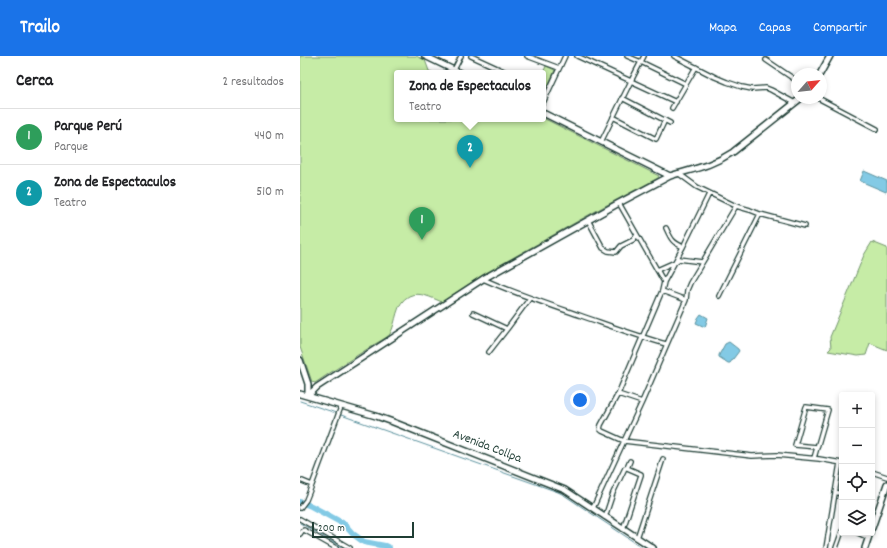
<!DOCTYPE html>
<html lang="es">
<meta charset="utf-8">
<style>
:root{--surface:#fff;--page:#f2f2f2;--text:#202124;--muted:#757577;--line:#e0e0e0;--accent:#1a73e8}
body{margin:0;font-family:Dekko,sans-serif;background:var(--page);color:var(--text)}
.controls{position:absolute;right:12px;bottom:12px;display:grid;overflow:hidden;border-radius:4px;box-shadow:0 2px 6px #0003}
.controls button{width:36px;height:36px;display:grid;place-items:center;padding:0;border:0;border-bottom:1px solid var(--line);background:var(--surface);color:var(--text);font:20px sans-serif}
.compass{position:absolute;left:491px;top:12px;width:36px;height:36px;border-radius:50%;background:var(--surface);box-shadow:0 2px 6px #0003;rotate:63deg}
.scale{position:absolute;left:12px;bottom:10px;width:102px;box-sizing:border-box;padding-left:4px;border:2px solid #1f3d34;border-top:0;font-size:11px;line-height:14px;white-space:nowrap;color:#1f3d34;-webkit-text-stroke:3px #fff;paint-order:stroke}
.you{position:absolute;left:280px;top:344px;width:14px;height:14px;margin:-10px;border:3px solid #fff;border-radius:50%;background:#1a73e8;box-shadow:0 0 0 6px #1a73e833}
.badge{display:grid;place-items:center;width:26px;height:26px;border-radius:50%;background:var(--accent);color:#fff;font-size:13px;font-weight:700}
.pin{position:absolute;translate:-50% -33px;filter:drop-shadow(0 1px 2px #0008)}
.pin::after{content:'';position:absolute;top:21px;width:14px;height:12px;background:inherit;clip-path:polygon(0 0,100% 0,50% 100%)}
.popup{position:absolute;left:94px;top:14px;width:152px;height:52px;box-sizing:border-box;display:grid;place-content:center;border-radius:4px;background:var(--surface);filter:drop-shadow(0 1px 3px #0005);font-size:13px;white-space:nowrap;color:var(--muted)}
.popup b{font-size:15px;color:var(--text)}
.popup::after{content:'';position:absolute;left:50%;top:100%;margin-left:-8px;border:8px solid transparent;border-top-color:var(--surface)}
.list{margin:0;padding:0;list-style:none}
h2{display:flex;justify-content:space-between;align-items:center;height:52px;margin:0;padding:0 16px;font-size:17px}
h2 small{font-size:13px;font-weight:400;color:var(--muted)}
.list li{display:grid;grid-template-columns:26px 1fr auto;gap:12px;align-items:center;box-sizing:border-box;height:56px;padding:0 16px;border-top:1px solid var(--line)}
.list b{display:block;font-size:15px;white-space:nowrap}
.list p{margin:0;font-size:13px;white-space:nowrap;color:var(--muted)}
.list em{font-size:13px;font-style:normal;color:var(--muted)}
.icon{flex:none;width:22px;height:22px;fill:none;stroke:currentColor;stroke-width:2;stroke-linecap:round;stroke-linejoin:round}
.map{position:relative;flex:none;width:587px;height:492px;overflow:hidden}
header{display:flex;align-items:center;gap:24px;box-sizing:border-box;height:56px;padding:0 20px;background:var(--accent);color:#fff}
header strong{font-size:19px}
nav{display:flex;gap:22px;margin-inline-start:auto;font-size:14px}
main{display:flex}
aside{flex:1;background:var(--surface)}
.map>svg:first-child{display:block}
.green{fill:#c6eca6;stroke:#72946d}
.water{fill:#83cae5;stroke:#5b929e}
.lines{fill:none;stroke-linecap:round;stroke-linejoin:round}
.stream{stroke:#5b929e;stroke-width:1}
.river{stroke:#83cae5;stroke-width:6}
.street-casing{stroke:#1f3d34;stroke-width:6}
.secondary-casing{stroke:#1f3d34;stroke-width:8}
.street{stroke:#fff;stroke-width:3.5}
.secondary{stroke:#fff;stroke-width:5}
.labels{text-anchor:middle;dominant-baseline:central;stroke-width:4;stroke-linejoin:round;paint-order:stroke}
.street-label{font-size:13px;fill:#1f3d34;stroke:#fff}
</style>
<header>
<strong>Trailo</strong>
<nav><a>Mapa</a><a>Capas</a><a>Compartir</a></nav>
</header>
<main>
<aside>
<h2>Cerca<small>2 resultados</small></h2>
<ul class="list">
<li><span class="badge" style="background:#2e9e5b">1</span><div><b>Parque Perú</b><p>Parque</p></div><em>440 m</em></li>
<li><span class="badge" style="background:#0f9aa8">2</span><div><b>Zona de Espectaculos</b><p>Teatro</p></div><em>510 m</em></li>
</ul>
</aside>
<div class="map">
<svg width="587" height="492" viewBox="0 0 587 492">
<rect width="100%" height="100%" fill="#fff"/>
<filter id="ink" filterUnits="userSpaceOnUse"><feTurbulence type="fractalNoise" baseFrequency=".025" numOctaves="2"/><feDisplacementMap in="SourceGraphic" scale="8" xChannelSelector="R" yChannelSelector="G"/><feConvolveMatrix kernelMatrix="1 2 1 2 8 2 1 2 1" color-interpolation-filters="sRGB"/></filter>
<g filter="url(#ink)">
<!-- green -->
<path class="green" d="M0,0H116L125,4L129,15L134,17H97V63H243V62L359,120L358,122L303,151L184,218L142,246C132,242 119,235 109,240C95,247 97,266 90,278C87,282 76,287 72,290C53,302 34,314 15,327L12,326L0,291Z
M246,10L255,14L247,32L243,30V17Z
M572,186L587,192V294L570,287L566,299L558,300L528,295L531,292L530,281L564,199Z"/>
<!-- water -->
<path class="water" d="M564,115L587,125V134L586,136L560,125Z
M401,258L408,262L405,271L396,267L398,262Z
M429,286L438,293L439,295L430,307H428L419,301V299L425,288Z"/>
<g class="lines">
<!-- stream -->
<path class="stream" d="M0,345L36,357
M41,359L258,436L264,439L343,492
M0,467L43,492"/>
<!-- river -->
<path class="river" d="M0,446L11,450L44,468L53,478L64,486L85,490L89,492"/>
<!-- street casing -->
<g class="street-casing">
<path id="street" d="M171,0L208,17
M227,0L259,12
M277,0L376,46
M327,0L341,6L386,28
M374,0L415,21L427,26L442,31L452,33L466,32L471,34L495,47
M466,4L497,25
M154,14L161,0
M322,42L370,67
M518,42L577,73
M243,47L265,0
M372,52L396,11
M313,61L356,83L365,64
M301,86L331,25L344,0
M378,117L397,131L436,150L450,154L460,158L505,170
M409,138L383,191L364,226L362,235L318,338L301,369L300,373L302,375L324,385L452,400L477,399L519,403L542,407
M319,147L364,226
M288,164L303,192L308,195L316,196L321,190L333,184L337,179
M366,172C371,183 372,186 383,191
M357,214L375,206L379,203L402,206
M183,223C214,237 247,248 279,259C308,269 337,280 366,288
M362,235L386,244
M419,240L460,158
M173,257L207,273
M189,296L207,273L230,242
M318,338L342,346
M514,402L528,354L506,351L495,389L517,391
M327,412L330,405
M572,416L587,421
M0,424L12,429
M535,436L542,438
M0,452L6,444L12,429L41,351
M293,452L342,346L386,244L387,234L390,227L436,150
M305,461L313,437L325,412H327L341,418V419L323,473
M0,463L50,492
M558,477L569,482
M0,478L2,475L4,474L36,492
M337,482L363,403
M526,492L540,407
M536,492L542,475"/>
</g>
<!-- secondary casing -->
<g class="secondary-casing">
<path id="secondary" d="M125,0L160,17
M520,18L530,0
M243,57L370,120
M0,304L8,328V340
M0,338L76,360L93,366L265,434L353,492
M8,340L17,331L183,223L319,147L370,120C393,113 412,110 433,96L501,42
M572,472L587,428
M565,492L570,477"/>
</g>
<!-- street -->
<use href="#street" class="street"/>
<!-- secondary -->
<use href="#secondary" class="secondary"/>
</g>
</g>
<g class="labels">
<!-- street labels -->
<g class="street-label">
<text transform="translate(187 391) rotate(21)">Avenida Collpa</text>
</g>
</g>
</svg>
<div class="controls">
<button>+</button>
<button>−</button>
<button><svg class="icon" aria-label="locate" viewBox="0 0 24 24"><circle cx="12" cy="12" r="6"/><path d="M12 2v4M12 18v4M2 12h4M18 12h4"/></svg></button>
<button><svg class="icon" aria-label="layers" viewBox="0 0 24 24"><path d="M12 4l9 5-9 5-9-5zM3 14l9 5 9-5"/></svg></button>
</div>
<svg class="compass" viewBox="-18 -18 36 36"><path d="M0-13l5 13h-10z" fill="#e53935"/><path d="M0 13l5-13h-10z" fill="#757577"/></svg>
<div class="scale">200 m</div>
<div class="you"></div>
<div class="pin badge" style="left:122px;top:184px;background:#2e9e5b">1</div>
<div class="pin badge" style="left:170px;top:112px;background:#0f9aa8">2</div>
<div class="popup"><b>Zona de Espectaculos</b>Teatro</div>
</div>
</main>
